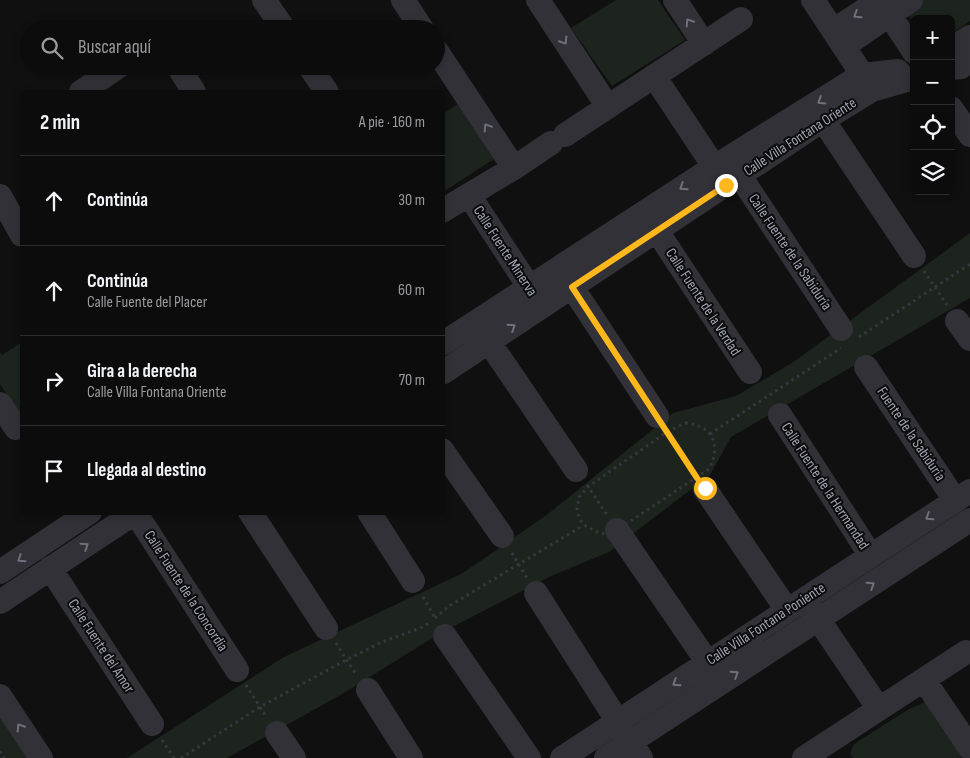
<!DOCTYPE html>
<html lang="es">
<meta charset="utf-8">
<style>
:root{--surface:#0c0c0d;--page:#151516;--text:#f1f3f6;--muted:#9a9b9d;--line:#2c2c2e}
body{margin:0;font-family:"Sofia Sans Condensed",sans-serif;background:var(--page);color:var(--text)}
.controls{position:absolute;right:15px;top:15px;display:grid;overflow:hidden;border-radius:8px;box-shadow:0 2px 8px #0003}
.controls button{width:45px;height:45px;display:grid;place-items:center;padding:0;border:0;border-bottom:1px solid var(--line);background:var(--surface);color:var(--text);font:25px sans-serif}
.stop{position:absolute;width:15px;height:15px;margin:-11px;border:4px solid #feb81b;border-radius:50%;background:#fff}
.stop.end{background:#feb81b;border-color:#fff;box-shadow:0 1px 5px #0008}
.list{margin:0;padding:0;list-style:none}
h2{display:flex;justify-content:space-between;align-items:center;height:65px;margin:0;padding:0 20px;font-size:21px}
h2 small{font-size:16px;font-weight:400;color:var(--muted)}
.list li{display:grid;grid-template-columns:32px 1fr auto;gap:15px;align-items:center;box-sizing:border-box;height:90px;padding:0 20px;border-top:1px solid var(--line)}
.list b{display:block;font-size:19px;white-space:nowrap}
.list p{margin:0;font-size:16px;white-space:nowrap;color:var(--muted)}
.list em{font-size:16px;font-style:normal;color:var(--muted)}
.icon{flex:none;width:28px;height:28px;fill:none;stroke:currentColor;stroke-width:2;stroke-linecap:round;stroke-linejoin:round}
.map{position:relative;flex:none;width:970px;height:758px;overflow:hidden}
.search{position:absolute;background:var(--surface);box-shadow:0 2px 8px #0003;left:20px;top:20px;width:425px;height:55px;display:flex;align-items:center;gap:12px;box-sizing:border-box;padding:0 18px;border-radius:28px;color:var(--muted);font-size:19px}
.panel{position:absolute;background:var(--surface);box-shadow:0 2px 8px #0003;left:20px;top:90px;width:425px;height:425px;border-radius:8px}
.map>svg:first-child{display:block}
.green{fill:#1c241d}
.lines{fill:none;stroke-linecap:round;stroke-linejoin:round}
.path{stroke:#36383e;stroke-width:3;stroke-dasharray:2.5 4;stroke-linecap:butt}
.minor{stroke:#313137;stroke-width:24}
.oneway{stroke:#6e717b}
.route{stroke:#feb81b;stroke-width:6}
.labels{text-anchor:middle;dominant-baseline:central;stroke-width:4;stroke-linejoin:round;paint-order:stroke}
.street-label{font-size:15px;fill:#a0a5b3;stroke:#0b0b0c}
</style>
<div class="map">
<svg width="970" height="758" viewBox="0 0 970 758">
<rect width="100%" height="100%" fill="#101011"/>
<!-- green -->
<path class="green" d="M616,0H658L685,40L612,86L571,28Z
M922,0H970V21L951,34V19H914V27L909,15Z
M458,104L494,159L443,192V114Z
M970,233V298L731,437L710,475L609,552L551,576L437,635L344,693L227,758H127L284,657L463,573L548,514L673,413L736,396L792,363Z
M22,342V415L21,416L0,384V352L2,355Z
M926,702L963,758H853L850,754L854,744L909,709Z
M0,716L28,758H0Z"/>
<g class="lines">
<!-- path -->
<path class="path" d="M924,271L947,305
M859,337L970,264
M685,423C712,425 722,445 709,469L617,530L607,534L599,533L584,525L579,518L577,509L579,497L589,486L667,432Z
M667,431L694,474
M710,434L841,348
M587,485L607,515
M512,553L527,578
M423,597L435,618
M435,618L449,606L584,525
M336,643L357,676
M246,685L267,718
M162,740L174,758
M0,751L4,758
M181,758L260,707L346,660L382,642L423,627L430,622"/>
<!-- minor -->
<path class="minor" d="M264,0L284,29
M403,0L422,29
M538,0L608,107
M675,0L704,44
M813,0L871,88
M880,0L914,52
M834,30L880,0
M844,46L911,0
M951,49L970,37
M436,50L514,168
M178,66L194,92
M309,66L327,92
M951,68L961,67L970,60
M654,76L723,180
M81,92L119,66
M951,108L970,135
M823,120L914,256
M565,135L741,19
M740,176L841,329
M469,195L537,299
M0,196L22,235
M442,211L514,168L551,143
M657,231L750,372
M572,287L657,416
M957,321L970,339
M489,342L576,470
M442,344L714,167L862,75L898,71
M866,367L955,500
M442,373L823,120L872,90L914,78
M0,404L16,428
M780,415L871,556
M442,450L502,536
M705,489L787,610
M135,512L237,670
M250,512L326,628
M369,512L413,581
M617,530L708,663
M50,568L152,724
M0,572L90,512
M536,593L641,758
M0,602L136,512
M810,607L879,709
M445,636L529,758
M924,680L970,748
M368,690L411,758
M0,696L41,758
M277,733L294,758
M562,758L970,491
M606,758L970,520
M804,758L966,652"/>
</g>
<!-- one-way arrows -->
<defs><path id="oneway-chevron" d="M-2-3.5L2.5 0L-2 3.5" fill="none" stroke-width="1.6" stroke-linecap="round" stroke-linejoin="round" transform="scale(1.25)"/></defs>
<g class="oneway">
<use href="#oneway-chevron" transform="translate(857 15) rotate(147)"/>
<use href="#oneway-chevron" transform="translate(689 22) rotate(-123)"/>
<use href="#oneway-chevron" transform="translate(564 41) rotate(57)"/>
<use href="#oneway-chevron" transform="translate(821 101) rotate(148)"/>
<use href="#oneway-chevron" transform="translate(487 127) rotate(-123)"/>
<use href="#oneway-chevron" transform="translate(683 187) rotate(147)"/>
<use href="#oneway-chevron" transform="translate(512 327) rotate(-33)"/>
<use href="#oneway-chevron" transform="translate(929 517) rotate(147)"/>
<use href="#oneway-chevron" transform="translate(85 546) rotate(-33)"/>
<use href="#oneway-chevron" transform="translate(21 559) rotate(146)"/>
<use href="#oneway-chevron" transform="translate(871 585) rotate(-33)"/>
<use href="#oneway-chevron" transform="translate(735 674) rotate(-33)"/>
<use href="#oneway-chevron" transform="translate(676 683) rotate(147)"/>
<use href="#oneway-chevron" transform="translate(20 727) rotate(-123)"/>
</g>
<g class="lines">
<!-- route -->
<path class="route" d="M705,488L697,478L572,287L726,185"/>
</g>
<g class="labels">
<!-- street labels -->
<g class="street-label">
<text transform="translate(800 137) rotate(-33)">Calle Villa Fontana Oriente</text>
<text transform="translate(505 251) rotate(57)">Calle Fuente Minerva</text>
<text transform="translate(790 252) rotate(56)">Calle Fuente de la Sabiduría</text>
<text transform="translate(703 302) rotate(57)">Calle Fuente de la Verdad</text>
<text transform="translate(911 434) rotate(56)">Fuente de la Sabiduría</text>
<text transform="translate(825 486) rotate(57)">Calle Fuente de la Hermandad</text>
<text transform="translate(186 591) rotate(57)">Calle Fuente de la Concordia</text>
<text transform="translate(766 624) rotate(-33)">Calle Villa Fontana Poniente</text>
<text transform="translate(101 646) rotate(57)">Calle Fuente del Amor</text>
</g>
</g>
</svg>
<div class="controls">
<button>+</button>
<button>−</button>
<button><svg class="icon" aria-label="locate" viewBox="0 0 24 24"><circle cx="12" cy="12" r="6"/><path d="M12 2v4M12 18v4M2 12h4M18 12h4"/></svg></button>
<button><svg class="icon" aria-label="layers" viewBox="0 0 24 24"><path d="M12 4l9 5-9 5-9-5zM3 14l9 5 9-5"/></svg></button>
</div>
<div class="stop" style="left:705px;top:488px"></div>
<div class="stop end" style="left:726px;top:185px"></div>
<div class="search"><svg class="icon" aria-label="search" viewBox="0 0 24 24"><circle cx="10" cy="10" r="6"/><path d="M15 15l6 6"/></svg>Buscar aquí</div>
<section class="panel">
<h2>2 min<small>A pie · 160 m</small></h2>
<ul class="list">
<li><svg class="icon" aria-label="ahead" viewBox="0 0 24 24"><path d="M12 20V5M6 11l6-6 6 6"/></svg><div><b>Continúa</b></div><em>30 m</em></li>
<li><svg class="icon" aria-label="ahead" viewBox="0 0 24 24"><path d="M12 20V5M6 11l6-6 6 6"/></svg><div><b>Continúa</b><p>Calle Fuente del Placer</p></div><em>60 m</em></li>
<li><svg class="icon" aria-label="right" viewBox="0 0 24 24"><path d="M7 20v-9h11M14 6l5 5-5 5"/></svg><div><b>Gira a la derecha</b><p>Calle Villa Fontana Oriente</p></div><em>70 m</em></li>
<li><svg class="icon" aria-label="arrive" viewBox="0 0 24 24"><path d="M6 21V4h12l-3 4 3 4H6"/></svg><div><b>Llegada al destino</b></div></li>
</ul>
</section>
</div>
